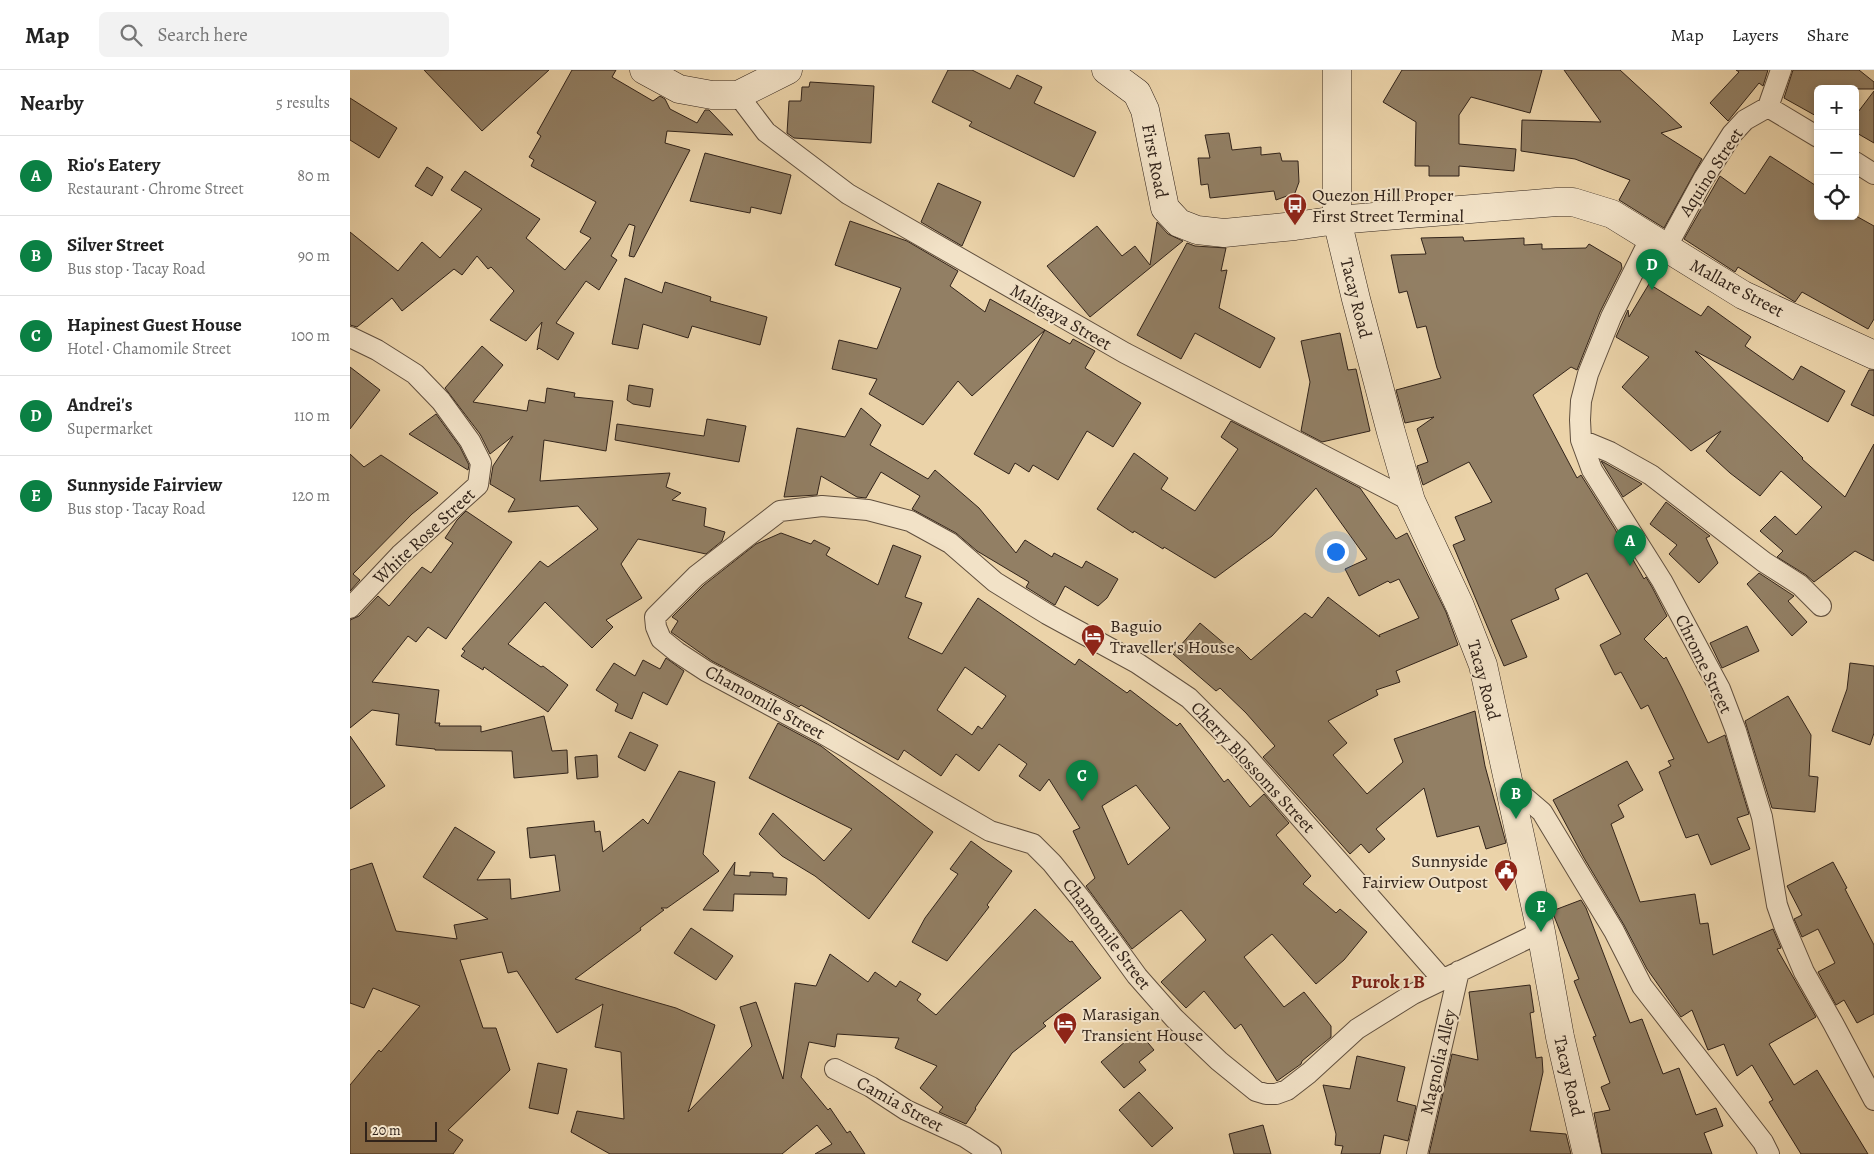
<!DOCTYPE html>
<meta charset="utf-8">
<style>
:root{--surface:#fff;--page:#f2f2f2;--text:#222;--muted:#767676;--line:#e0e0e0;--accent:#0b8043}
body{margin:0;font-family:Alegreya,serif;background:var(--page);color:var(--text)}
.controls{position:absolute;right:15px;top:15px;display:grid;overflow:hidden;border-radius:8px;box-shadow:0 2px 8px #0003}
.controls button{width:45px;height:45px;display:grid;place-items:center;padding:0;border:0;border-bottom:1px solid var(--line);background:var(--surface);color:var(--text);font:25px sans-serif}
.scale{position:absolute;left:15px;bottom:12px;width:72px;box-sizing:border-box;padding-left:5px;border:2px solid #31231a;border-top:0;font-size:14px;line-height:18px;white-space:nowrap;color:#31231a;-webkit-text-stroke:4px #f2e2c7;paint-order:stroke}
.you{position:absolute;left:985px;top:481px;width:18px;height:18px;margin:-12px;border:4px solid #fff;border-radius:50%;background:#1a73e8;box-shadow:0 0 0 8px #1a73e833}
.badge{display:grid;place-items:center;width:32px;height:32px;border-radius:50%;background:var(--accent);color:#fff;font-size:16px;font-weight:700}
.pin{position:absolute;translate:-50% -41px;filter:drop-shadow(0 1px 2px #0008)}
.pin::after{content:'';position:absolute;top:26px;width:18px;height:15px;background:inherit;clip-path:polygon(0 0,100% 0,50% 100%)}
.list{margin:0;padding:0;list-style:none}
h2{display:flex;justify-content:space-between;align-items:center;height:65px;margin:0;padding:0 20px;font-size:21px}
h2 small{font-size:16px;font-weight:400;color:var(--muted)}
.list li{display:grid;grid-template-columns:32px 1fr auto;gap:15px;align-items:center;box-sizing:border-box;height:80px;padding:0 20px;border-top:1px solid var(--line)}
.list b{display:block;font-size:19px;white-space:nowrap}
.list p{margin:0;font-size:16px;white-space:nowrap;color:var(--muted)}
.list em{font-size:16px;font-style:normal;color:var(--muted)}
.icon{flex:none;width:28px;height:28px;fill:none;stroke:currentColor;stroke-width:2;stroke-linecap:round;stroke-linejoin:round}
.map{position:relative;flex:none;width:1524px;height:1084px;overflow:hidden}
header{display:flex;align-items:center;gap:30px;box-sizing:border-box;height:70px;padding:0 25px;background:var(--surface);border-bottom:1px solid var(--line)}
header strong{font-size:24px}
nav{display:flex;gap:28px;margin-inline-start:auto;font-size:18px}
.search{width:350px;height:45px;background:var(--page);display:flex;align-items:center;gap:12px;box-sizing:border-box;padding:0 18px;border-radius:8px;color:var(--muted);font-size:19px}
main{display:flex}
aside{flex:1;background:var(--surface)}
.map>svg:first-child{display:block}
.building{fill:#927f64;stroke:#31231a;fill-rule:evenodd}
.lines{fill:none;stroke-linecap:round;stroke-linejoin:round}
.street-casing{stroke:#604f3e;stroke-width:22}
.secondary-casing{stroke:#31231a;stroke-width:29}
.street{stroke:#f2e2c7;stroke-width:20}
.secondary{stroke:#f2e2c7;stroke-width:28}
.labels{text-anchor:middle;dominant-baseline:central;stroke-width:4;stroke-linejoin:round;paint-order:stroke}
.street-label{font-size:18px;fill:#31231a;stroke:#f2e2c7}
.poi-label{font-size:18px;fill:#31231a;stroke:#f2e2c7;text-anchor:start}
.neighbourhood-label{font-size:19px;font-weight:bold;fill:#7a1f14;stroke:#f2e2c7}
</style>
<header>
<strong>Map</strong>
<div class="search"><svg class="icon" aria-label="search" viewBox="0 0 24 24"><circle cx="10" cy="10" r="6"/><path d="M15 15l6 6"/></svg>Search here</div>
<nav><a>Map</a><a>Layers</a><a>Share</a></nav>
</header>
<main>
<aside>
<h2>Nearby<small>5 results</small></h2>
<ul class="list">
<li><span class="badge">A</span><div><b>Rio's Eatery</b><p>Restaurant · Chrome Street</p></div><em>80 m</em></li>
<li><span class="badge">B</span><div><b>Silver Street</b><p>Bus stop · Tacay Road</p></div><em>90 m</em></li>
<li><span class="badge">C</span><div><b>Hapinest Guest House</b><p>Hotel · Chamomile Street</p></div><em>100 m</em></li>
<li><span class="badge">D</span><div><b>Andrei's</b><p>Supermarket</p></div><em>110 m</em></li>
<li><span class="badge">E</span><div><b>Sunnyside Fairview</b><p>Bus stop · Tacay Road</p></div><em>120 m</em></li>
</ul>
</aside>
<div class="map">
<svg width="1524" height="1084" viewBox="0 0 1524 1084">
<rect width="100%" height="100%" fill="#ebd3a9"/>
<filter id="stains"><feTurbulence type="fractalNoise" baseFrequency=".004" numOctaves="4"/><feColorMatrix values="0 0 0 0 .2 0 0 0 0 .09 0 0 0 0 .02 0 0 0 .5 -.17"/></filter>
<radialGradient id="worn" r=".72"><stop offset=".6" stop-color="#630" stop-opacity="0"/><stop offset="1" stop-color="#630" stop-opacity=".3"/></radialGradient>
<!-- building -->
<path class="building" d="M74,0H199L132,61Z
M222,0H266L262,7L303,31L310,26L315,29L320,39L347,53L355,40H359L383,65L317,61L315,73L340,80L284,187L279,186L285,156L279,154L261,186L267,190L249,220L236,211L206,253L224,263L208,290L189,278L187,280L192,252L176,271L140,250L164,221L141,197L138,199L127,186L112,205L104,199L52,241L42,228L7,257L0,255V162L48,201L72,172L90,188L132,139L101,120L115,101L190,149L176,168L215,200L241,168L230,162L246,132L181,96L184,90L179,87L191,66L187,63Z
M598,0H622L660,19L667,5L692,17L684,33L746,62L724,107L619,56L622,52L582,32Z
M1052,0H1192L1180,43L1121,27L1109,45V74L1166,79L1164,101L1109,96V106H1079V96H1065L1066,52L1033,32Z
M1214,0H1270L1332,57L1311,63L1352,89L1314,158L1269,130L1280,110L1225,89L1171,81L1172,50L1251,52Z
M1386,0H1418L1413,16L1409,13L1378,51L1360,33L1389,2Z
M1443,0H1509L1524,12V19H1468V47L1434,28Z
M460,12L524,16L521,73L444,68L437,63L439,31H451L452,17H459Z
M1524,21V73L1505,62V46Z
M0,28L47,58L29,88L0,70Z
M879,63L882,80L911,77V85L930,83L932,91H948L949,112L945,123L926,130L924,121L860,128L858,114L851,115L848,88H860L855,65Z
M355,83L441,105L431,144L401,137L400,143L340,131Z
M1420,86L1468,117V146H1506L1524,156V249L1518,259L1452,222L1445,232L1388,197L1385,202L1334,169L1370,106L1395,124Z
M77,97L93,107L82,126L65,116Z
M588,113L631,132L612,176L571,152Z
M500,151L557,171L608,201L600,216L635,242L640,229L695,260L622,326L608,311L573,355L519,324L527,309L482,299L489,270L527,279L551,218L485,195Z
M807,152L818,164L833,171L740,247L697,196L747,156L772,186L785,176L800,195Z
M1113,167L1114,171L1174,168V175L1192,174V179L1236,178L1239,174L1271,193L1272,198L1250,242L1227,300L1221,297L1183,325L1227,408L1231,405L1265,459L1277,483L1278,481L1294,509L1296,507L1302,517L1317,546L1294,569L1314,589L1316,587L1332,618L1358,673L1375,665L1399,744L1387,748L1400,779L1361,795L1348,764L1336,768L1309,702L1321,696L1318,691L1324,689L1298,635L1291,639L1271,602L1265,605L1250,575L1271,564L1237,503L1205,519L1209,529L1161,550L1177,587L1154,596L1103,475L1115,470L1105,447L1142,432L1119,392L1073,415L1067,396L1078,392L1067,359L1084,347L1055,353L1046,320L1091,308L1087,298L1076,256L1067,258L1057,221L1049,223L1041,185L1076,184L1071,168Z
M837,173L845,176L876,178L871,201L877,200L869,238L925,268L910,298L845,263L831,289L787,265Z
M275,208L312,223L315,212L361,227L360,231L417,247L410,275L342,256L338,268L293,254L288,279L262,274Z
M1299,214L1351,246L1358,236L1401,267L1395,276L1443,310L1451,296L1495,321L1478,352L1345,281L1453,388L1452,389L1495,427L1524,374V491L1505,481L1464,512L1456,505L1427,487L1433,481L1410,461L1425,446L1446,465L1472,437L1431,401L1410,426L1380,403L1356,381L1371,361L1341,381L1272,317L1299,287L1266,267L1278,240L1279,247Z
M695,260L720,274L723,269L745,281L735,298L791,333L763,377L737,361L708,410L683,395L679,402L665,393L659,404L624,384Z
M990,263L998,300L1006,299L1020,361L972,372L951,361L960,312L951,271Z
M132,276L153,295L123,332L177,341L179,330L195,333L197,318L225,323L224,327L263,331L256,381L194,370L190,411L320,403L316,417L331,423L322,430L356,438L354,456L375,462L372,471L356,484L288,469L271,494L292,528L256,550L263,557L242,578L195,532L158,574L191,597L193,596L218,615L198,642L134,597L133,600L111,586L115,581L112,579L190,491L198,497L248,459L228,436L158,442L165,429L140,414L143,396L163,366L140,384L130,364L95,318Z
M0,297L30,320L0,359Z
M1519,300H1524V346L1501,335Z
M279,315L303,319L300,337L283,334L277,330Z
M511,338L531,355L520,375L578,409L585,400L629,438L666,483L675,470L702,487L704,483L732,498L736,491L768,509L757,528L748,536L715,516L705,535L703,534L676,517L679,512L627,481L606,463L562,439L570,426L531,402L516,428L507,427L471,406L467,425L434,427L447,358L495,367Z
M86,344L110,377L119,395L118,400L59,364Z
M357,349L396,356L389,392L265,370L267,354L354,366Z
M881,351L1010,418L1046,469L1057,463L1096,542L1108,575L1046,601L1050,612L1026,620L1028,625L978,651L997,673L983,685L1017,724L1053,692L1044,669L1125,641L1135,696L1156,773L1136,779L1129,756L1087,767L1074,718L1026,759L1035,769L1019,783L1011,774L1000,784L913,687L925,676L896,643L870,618L866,621L823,584L850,553L883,581L888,577L901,590L955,543L962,548L978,527L1030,567L1029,565L1069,548L1049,509L1040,513L1038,511L1009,526L995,499L1017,489L966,418L922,466L865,508L814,477L813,479L784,461L783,463L747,439L784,383L818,408L811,419L845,441L888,379L871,367Z
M0,384L14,397L31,385L88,423L62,444L3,504L10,510L0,521Z
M1251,391L1255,393L1292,414L1273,427Z
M1316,432L1360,466L1356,468L1368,493L1349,513L1319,484L1327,475L1300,454Z
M116,441L162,472L96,569L78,557L66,572L58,566L22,612L89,620L85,653H90L89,656H131V662L194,646L202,681L217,680L218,703L164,708L162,681L85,680V679L46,675L49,644L22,640L0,658V550L9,546L28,526L39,536L72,497L81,503L103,473L95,468L107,450Z
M431,463L461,474L464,470L480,478L476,485L528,515L543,475L571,486L555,527L572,533L558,568L592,584L628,528L725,595L729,589L777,623L780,620L827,656L830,653L874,712L878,709L900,737L914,724L939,753L926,765L961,806L953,814L986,843L990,839L1017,862L994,890L966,914L922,864L894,887L934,937L954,922L981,956V967L952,991L951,994L927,1011L891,954L885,959L854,921L836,938L811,912L856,870L831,840L782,879L736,816L745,808L723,761L730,758L699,709L690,721L669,706L677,694L649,674L629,701L606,684L591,706L554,680L548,690L451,635L449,637L362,591L321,562L328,551L322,547L354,515L406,474ZM615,597L656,626L632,659L628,656L622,665L587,640ZM786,715L820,758L778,795L752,736Z
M1409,503L1444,526L1438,531L1457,552L1442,566L1397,514Z
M1397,556L1409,581L1372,598L1360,573Z
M316,588L334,601L317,635L293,622L282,649L265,641L268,634L246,620L264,593L285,606L293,590L310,599Z
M1500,593L1524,596V663L1520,675L1482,661L1497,619Z
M1438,626L1461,665L1459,706L1468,707L1465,742L1422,738L1395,651Z
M428,653L471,676L583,762L519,849L465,806L432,786L409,764L423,743L474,791L502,759L399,708Z
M280,662L308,675L295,701L268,687Z
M0,666L35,716L0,739Z
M247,685L248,707L227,709L225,687Z
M1277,691L1293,720L1268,735L1274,747L1261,754L1290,832L1345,824L1350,854L1358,853L1363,885L1423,859L1431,878L1427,879L1466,947L1419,974L1444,1015L1467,1000L1518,1084H1451L1419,1032L1423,1030L1402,995L1387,1006L1374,974L1358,980L1342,940L1331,947L1297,899L1274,855L1234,788L1203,730Z
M329,701L365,712L353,784L369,801L317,838H311L314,840L290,858L291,860L225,909L326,938L365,955L338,1042L402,976L390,937L406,932L433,1009L445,913L466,916L480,884L518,912L525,902L546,917L550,911L571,924L567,930L586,945L685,839L720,872L722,871L751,908L693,953L696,956L662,983L625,1038L626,1039L616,1054L589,1042L593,1037L570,1018L587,996L545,978L549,968L487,964L485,977L459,972L451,1007L478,1040L480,1038L497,1063L500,1061L515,1084H465L482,1074L467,1055L432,1084H260L221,1062L227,1041L274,1049L271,982L245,977L253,934L207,963L167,901L158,903L152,882L110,890L133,958H146L160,1000L98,1060L113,1070L103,1084H0V1015L29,980L31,982L70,936L23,918L14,938L0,933V800L22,793L46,861L107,869L104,855L138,849L73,807L105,757L145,782L127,810L160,809L161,829L210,821L205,785L180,788L177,758L244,751L245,762L250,761L253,782L293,749L298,754Z
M621,771L662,801L637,835L639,837L597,891L562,872L575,848L608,804L600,799Z
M385,792L384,805L400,806V802L423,803V807L437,808L436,825L384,824L383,841L353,840Z
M1483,792L1497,818L1495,819L1524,875V944L1507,953L1494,930L1486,935L1468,902L1485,893L1468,859L1452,867L1444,849L1452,845L1437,816Z
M1231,830L1236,838L1280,953L1292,949L1313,1004L1329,998L1346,1045L1366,1038L1373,1056L1354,1063L1362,1084H1252L1244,1043L1260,1040L1251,1017L1260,1013L1243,967L1246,966L1224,911L1229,909L1202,841Z
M341,858L383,886L366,910L324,883Z
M1180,915L1184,942L1180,943L1186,988L1192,987L1193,1002L1180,1061L1216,1064L1221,1084H1079L1102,984L1128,990L1119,922Z
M788,961L804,980L789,992L796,1000L774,1018L751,992Z
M1007,986L1055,997L1047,1031L1066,1036L1058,1071L1034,1065L1030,1084H991L993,1076L985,1075L986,1064L973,1015L1000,1019Z
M188,993L217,999L208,1044L179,1038Z
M789,1022L823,1058L802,1077L769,1040Z
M913,1055L921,1084H884L879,1064Z"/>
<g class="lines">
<!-- street casing -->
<g class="street-casing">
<path id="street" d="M388,25L416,62L498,124L775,283L1061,431
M1418,37L1468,67
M1505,92L1524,104
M1300,169L1261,247L1238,304L1231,331L1230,350L1231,370L1242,400L1312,511L1370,619L1386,661L1412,747L1427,835L1434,855L1454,902L1483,953L1524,1030
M1316,178L1354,108L1382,64L1395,50L1418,37L1431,0
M0,267L27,280L65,304L91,331L120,371L131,393L128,415L50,485L0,538
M1231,370L1260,382L1301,405L1414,492L1450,515L1471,536
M1158,713L1192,742L1264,861L1292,916L1413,1072L1419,1084
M1093,910L890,679L839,628L787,593L697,544L645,512L600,473L560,451L518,440L472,436L430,441L346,506L305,547L306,557L311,569L327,582L356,601L472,663L640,761L683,774L702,793L731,829L787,906L824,948L869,991L906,1021L916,1024H926L937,1020L959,1003L1007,959L1063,924L1191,862
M485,999L521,1017L556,1040L615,1067L641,1084
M1067,1084L1109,901"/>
</g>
<!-- secondary casing -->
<g class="secondary-casing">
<path id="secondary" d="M294,0L329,19L362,25H388L438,0
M756,0L787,23L795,40L815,138L829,153L847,160L874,163L945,156L987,150L1207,132H1223L1262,144L1393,225L1524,285
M987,0V150L1006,229L1041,362L1061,431L1110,536L1133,595L1191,862L1210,967L1237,1084"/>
</g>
<!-- street -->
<use href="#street" class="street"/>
<!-- secondary -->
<use href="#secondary" class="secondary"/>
</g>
<!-- icons -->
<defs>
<g id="bus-pin" transform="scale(1.25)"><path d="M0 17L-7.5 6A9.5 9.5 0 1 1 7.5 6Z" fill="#8f2418" stroke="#f2e2c7"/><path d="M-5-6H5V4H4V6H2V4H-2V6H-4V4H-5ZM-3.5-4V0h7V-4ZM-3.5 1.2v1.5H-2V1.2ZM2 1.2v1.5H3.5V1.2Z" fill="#fff"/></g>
<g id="hotel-pin" transform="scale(1.25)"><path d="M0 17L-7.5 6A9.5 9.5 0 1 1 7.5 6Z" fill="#8f2418" stroke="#f2e2c7"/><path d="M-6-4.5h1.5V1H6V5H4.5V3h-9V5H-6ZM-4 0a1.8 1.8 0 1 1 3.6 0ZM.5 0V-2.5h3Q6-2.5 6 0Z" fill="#fff"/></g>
<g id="civic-pin" transform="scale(1.25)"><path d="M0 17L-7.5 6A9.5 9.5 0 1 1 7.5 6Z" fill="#8f2418" stroke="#f2e2c7"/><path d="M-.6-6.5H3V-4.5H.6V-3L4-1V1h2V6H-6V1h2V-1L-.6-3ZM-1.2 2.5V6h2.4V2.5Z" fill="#fff"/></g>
</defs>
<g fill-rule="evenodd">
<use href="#bus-pin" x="945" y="135"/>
<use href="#hotel-pin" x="743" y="566"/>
<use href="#civic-pin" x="1156" y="801"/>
<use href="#hotel-pin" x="715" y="954"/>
</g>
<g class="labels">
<!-- street labels -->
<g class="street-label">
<text transform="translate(805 91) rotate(79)">First Road</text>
<text transform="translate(1361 102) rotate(-57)">Aquino Street</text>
<text transform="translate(1387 218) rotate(28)">Mallare Street</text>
<text transform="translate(1006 228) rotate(76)">Tacay Road</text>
<text transform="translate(711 247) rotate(30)">Maligaya Street</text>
<text transform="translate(74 466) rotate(-43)">White Rose Street</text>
<text transform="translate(1354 594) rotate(64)">Chrome Street</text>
<text transform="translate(1134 610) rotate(75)">Tacay Road</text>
<text transform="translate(415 632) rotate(29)">Chamomile Street</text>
<text transform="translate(903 697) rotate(47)">Cherry Blossoms Street</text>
<text transform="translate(757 864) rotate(53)">Chamomile Street</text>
<text transform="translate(1088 992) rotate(-77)">Magnolia Alley</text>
<text transform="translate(1219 1006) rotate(77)">Tacay Road</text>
<text transform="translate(550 1034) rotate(29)">Camia Street</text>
</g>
<!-- poi labels -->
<g class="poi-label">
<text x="962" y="125">Quezon Hill Proper<tspan x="962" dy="21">First Street Terminal</tspan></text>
<text x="760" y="556">Baguio<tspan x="760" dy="21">Traveller's House</tspan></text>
<text x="1138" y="791" text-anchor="end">Sunnyside<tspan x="1138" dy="21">Fairview Outpost</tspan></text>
<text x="732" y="944">Marasigan<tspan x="732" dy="21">Transient House</tspan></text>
</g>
<!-- neighbourhood labels -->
<g class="neighbourhood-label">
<text x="1038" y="912">Purok 1 B</text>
</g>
</g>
<rect width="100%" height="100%" filter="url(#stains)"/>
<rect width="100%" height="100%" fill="url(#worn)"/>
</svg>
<div class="controls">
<button>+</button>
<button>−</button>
<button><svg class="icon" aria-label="locate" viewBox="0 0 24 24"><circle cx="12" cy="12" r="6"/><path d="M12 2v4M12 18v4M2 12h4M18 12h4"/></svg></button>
</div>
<div class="scale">20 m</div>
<div class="you"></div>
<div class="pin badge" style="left:1280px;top:496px">A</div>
<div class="pin badge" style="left:1166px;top:749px">B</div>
<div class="pin badge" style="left:732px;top:731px">C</div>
<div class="pin badge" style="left:1302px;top:220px">D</div>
<div class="pin badge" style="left:1191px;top:862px">E</div>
</div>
</main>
